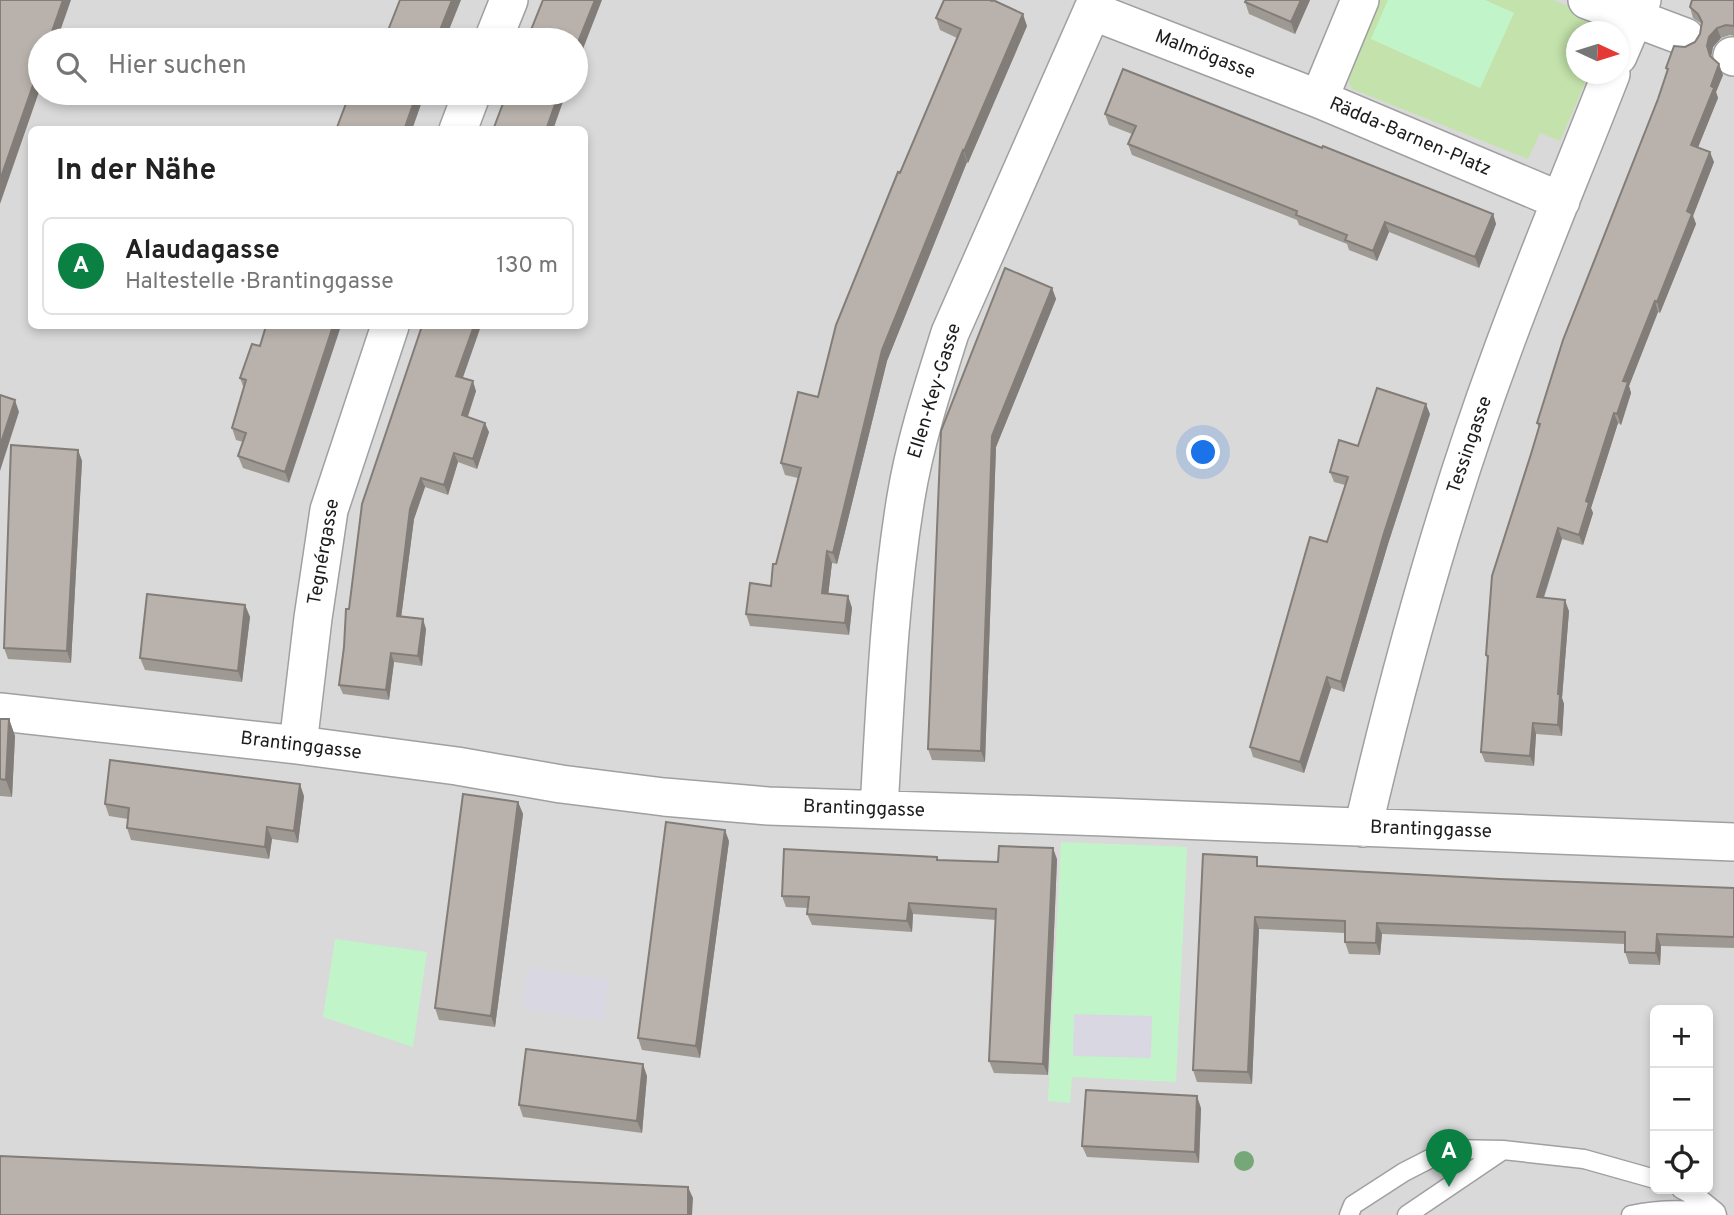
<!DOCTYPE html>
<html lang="de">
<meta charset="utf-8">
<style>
:root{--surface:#fff;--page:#f2f2f2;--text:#222;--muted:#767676;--line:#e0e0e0;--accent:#0b8043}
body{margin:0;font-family:Overpass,sans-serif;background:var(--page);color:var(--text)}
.controls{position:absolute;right:21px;bottom:21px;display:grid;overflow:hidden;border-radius:10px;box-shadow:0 4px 10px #0003}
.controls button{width:63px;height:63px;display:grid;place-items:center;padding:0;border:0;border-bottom:2px solid var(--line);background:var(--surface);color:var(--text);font:35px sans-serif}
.compass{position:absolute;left:1566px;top:21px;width:63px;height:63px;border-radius:50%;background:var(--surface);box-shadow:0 4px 10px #0003;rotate:94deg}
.you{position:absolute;left:1204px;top:453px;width:24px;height:24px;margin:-18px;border:5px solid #fff;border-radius:50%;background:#1a73e8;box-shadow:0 0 0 10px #1a73e833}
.badge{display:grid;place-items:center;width:46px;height:46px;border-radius:50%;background:var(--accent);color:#fff;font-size:23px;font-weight:700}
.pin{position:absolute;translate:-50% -58px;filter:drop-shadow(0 2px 4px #0008)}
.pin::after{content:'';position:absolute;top:37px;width:24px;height:21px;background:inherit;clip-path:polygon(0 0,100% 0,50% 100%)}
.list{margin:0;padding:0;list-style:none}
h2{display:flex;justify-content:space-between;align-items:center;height:91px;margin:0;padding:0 28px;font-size:30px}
h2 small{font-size:23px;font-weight:400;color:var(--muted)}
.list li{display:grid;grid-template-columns:46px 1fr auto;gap:21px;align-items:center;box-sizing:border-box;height:98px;margin:0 14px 14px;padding:0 14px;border:2px solid var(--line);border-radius:10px}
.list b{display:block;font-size:26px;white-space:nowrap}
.list p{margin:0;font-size:23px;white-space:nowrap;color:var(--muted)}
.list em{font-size:23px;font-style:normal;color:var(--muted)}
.icon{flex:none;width:38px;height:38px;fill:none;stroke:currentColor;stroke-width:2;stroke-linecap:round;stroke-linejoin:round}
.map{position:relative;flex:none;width:1734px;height:1215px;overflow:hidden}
.search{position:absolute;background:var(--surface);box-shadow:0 4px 10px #0003;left:28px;top:28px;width:560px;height:77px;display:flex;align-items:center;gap:18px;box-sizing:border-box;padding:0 24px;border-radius:38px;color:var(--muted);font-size:26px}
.panel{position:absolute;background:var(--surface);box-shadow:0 4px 10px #0003;left:28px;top:126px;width:560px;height:203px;border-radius:10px}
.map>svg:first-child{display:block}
.residential{fill:#dad9d9;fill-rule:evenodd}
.grass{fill:#c4e3ac}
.park{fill:#c2f4c9}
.plaza{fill:#d8d7e2}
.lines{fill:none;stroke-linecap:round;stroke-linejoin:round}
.lane-casing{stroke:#a0a0a0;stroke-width:21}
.street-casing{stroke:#a0a0a0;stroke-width:40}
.lane{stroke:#fff;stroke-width:18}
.street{stroke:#fff;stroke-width:37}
.tree{fill:#76a778}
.wall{fill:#9f9994}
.shaded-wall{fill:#827d78}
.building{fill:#b9b2ac;stroke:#827d78;stroke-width:2}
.labels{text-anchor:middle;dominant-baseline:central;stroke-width:5;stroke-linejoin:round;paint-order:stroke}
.street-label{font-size:19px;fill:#1c1c1c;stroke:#fff}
</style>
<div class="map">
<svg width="1734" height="1215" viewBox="0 0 1734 1215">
<rect width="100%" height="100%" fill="#edeae2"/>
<!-- residential -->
<path class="residential" d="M0,0H1734V1215H0ZM1576,32H1618V74H1576ZM40,40H576V93H40ZM32,130H584V326H32ZM1655,1010H1708V1189H1655Z"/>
<!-- grass -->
<path class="grass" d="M1375,0H1553L1592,16L1598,21L1601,31L1576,32V74H1589L1560,141L1540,133L1528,159L1352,89L1350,85L1348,72Z"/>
<!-- park -->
<path class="park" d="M1388,0H1485L1514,13L1480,88L1371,39Z
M1061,842L1187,847L1176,1082L1072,1077L1070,1103L1048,1101Z
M335,939L427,952L413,1047L323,1017Z"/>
<!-- plaza -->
<path class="plaza" d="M527,968L609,979L604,1020L522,1009Z
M1074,1014L1152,1016L1151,1058L1073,1056Z"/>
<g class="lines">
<!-- lane casing -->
<g class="lane-casing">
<path id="lane" d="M1681,1189L1700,1199L1716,1212
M1349,1215L1353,1205L1404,1172L1449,1149L1503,1150L1584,1159L1655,1179
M1407,1215L1503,1150
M1631,1215C1660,1209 1688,1208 1717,1215"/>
</g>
<!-- street casing -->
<g class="street-casing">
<path id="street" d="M1360,0L1319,99L1561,201
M1587,0L1685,37
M1092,11L1319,99
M493,40L509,0
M1618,56L1642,0
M1732,56L1734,57
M458,130L472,93
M0,712L298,745L457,766L561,784L664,797L768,806L1105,817L1734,842
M298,745L313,618L329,510L390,326
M879,809C885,706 889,600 906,497C915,442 933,387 950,333L1097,0
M1363,828C1400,669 1443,512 1499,360C1534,263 1574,169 1611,74"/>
</g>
<!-- lane -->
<use href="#lane" class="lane"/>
<!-- street -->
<use href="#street" class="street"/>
</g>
<!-- trees -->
<circle class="tree" cx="1244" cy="1161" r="10"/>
<!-- wall -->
<path class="wall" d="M1246,0H1310L1295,34L1249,14L1245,2Z
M1734,0V36L1730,35L1721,38L1713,47L1711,57L1723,75L1716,92L1718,98L1698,147L1714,162L1693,216L1696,224L1660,313L1658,312L1629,386L1631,393L1621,425L1618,423L1608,455L1591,508L1593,513L1583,545L1562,539L1544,598L1569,611L1562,698L1564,704L1562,736L1536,734L1534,766L1485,762L1481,752L1488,661L1486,655L1539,428L1537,423L1658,99L1667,72L1666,68L1685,47L1695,42L1700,34L1702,24L1693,18L1690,7Z
M936,18L1027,26L968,163L967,162L887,361L837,564L832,563L828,594L848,596L852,608L849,635L750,626L746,614L771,586L798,478L785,475L781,463L818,397L900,173L957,38L940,30Z
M1105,114L1322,148L1493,214L1496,224L1479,268L1389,232L1377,261L1349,250L1347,244L1299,225L1297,220L1132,155L1128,144L1132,134L1109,125Z
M1052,288L1056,299L996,447L985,762L932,760L928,749L941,431Z
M252,344L289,483L243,468L238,456L243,442L236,440L232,428L244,389L240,378Z
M463,378L476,391L468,417L489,432L477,469L458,462L448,495L425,487L414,519L401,617L426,629L422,666L394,662L389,700L343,694L339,685L349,609Z
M1430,414L1388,544L1344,692L1331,688L1304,773L1253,757L1250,747L1327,542L1345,485L1334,482L1330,472L1358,446Z
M78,450L82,461L71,663L8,659L4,648Z
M245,605L250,617L242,682L145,670L140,658Z
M0,719H9L15,736L12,797L0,796Z
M304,796L298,843L272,839L269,859L131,840L127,828L128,819L109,816L105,804Z
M518,802L523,814L495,1027L439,1020L435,1008Z
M729,841L700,1058L642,1050L638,1038Z
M937,857L939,860L998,862L1057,859L1048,1075L994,1073L989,1061L996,920L913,914L912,932L812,925L807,914L808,908L786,907L782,896Z
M1261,866L1500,879L1734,888V948L1661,946L1660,965L1629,964L1625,952V944L1382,934L1380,955L1349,954L1345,942V933L1259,929L1252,1084L1197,1082L1193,1070Z
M647,1076L642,1133L523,1117L519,1105Z
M1201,1108L1199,1163L1087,1157L1082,1146Z"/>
<!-- shaded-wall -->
<path class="shaded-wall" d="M63,0H71L57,40H49Z
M452,0H461L445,40H436Z
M595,0H602L576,67V47Z
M1301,0H1310L1295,34L1291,22Z
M1023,14L1027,26L968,163L964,151Z
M1717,28L1721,38L1713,47L1711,57L1714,67L1707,46L1709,37Z
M1719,64L1723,75L1716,92L1718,98L1695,155L1691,145L1711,86Z
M40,65V89L0,204V180Z
M417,93H425L412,130H404Z
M559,93H566L553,130H546Z
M963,150L967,162L887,361L837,564L833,553L882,350Z
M1710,152L1714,162L1693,216L1696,224L1660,313L1657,302L1687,211Z
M1493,214L1496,224L1479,268L1475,257Z
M1385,222L1389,232L1377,261L1373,251Z
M1052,288L1056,299L996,447L985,762L981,751L992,436Z
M1655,301L1658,312L1629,386L1631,393L1621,425L1617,414L1623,381Z
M333,326H341L289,483L285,472Z
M474,326H481L460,386L456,376Z
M473,381L476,391L465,424L462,415Z
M15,400L19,412L0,471V446Z
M1426,404L1430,414L1388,544L1344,692L1341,682L1384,533Z
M1614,413L1618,423L1591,508L1593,513L1583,545L1579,535L1586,501Z
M485,423L489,432L477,469L473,459Z
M78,450L82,461L71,663L67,651Z
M454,453L458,462L448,495L444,485Z
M421,478L425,487L414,519L400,626L397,616L410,509Z
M1558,528L1562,539L1540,608L1537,597Z
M827,551L832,563L827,605L822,593Z
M848,596L852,608L849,635L845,623Z
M1565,600L1569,611L1562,698L1564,704L1562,736L1558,725V694Z
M245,605L250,617L242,682L238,671Z
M423,619L426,629L422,666L418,656Z
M391,653L394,662L389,700L386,690Z
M1327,677L1331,688L1304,773L1300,762Z
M9,719L15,736L12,797L6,780Z
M1533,723L1536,734L1534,766L1530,756Z
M300,784L304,796L298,843L294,831Z
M518,802L523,814L495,1027L491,1016Z
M267,827L272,839L269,859L265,847Z
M725,830L729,841L700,1058L696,1046Z
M1053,848L1057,859L1048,1075L1043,1064Z
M909,903L913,914L912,932L907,921Z
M1255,917L1259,929L1252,1084L1248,1072Z
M1377,923L1382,934L1380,955L1376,943Z
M1657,934L1661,946L1660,965L1656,953Z
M643,1064L647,1076L642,1133L637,1121Z
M1197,1096L1201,1108L1199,1163L1195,1152Z
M688,1187L693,1198L692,1215H688Z"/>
<!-- building -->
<path class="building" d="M0,0H63L49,40H40V65L0,180Z
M400,0H452L436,40H360L364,30L385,38Z
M543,0H595L576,47V40H527Z
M944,0H990L992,1L993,0L1023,14L964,151L963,150L882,350L833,553L827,551L822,593L848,596L845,623L746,614L750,583L771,586L773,564H776L801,468L781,463L798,392L818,397L836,325L898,172L900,173L961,29L936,18Z
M1246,0H1301L1291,22L1245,2Z
M1692,0H1734V26L1726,25L1717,28L1709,37L1707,46L1710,56L1719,64L1711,86L1714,88L1691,145L1710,152L1687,211L1692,214L1657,302L1655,301L1623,381L1628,382L1617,414L1614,413L1604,444L1586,501L1589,503L1579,535L1558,528L1537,597L1565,600L1558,694H1560L1558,725L1533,723L1530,756L1481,752L1488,656L1486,655L1492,576L1531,454L1540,424L1537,423L1563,340L1658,99L1668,69L1666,68L1674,46L1685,47L1695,42L1700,34L1702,22L1698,14L1690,7Z
M1123,69L1322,148L1323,146L1493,214L1475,257L1385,222L1373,251L1345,240L1347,235L1296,215L1297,211L1128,144L1136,126L1105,114Z
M350,93H417L404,130H336Z
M507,93H559L546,130H493Z
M1005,268L1052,288L992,436L981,751L928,749L941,431Z
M266,326H333L285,472L238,456L246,433L232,428L246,380L240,378L252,344L260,346Z
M422,326H474L456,376L473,381L462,415L485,423L473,459L454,453L444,485L421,478L410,509L397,616L423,619L418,656L391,653L386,690L339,685L344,647L346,609H349L362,504Z
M1377,388L1426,404L1384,533L1341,682L1327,677L1300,762L1250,747L1310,537L1327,542L1348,477L1330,472L1339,440L1358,446Z
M0,395L15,400L0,446Z
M11,445L78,450L67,651L4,648Z
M147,594L245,605L238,671L140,658Z
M0,719H9L6,780L0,779Z
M110,760L300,784L294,831L267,827L265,847L127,828L129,808L105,804Z
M463,794L518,802L491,1016L435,1008Z
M666,822L725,830L696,1046L638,1038Z
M999,846L1053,848L1043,1064L989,1061L996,909L909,903L907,921L807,914L809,897L782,896L784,849L937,857V860L998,862Z
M1203,854L1257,857V866L1500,879L1734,888V937L1657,934L1656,953L1625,952V932L1377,923L1376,943L1345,942V921L1255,917L1248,1072L1193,1070Z
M526,1049L643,1064L637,1121L519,1105Z
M1086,1090L1197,1096L1195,1152L1082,1146Z
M0,1156L688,1187V1215H0Z"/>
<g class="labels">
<!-- street labels -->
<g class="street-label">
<text transform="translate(1205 55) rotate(21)">Malmögasse</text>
<text transform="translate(1410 137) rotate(23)">Rädda-Barnen-Platz</text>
<text transform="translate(935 391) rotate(-73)">Ellen-Key-Gasse</text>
<text transform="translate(1470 445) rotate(-71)">Tessingasse</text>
<text transform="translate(324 552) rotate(-80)">Tegnérgasse</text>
<text transform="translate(301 746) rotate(7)">Brantinggasse</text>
<text transform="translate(864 809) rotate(2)">Brantinggasse</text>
<text transform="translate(1431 830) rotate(2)">Brantinggasse</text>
</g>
</g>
</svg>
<div class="controls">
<button>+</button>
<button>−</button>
<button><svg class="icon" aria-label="locate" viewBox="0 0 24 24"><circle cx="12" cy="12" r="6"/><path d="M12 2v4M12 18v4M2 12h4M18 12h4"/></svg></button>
</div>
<svg class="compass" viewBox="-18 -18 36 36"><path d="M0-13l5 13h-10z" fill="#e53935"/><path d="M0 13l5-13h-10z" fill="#767676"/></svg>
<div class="you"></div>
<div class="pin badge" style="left:1449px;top:1187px">A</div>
<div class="search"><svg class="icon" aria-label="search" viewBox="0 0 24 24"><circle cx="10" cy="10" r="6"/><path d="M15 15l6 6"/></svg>Hier suchen</div>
<section class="panel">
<h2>In der Nähe<small></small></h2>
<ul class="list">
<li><span class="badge">A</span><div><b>Alaudagasse</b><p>Haltestelle · Brantinggasse</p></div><em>130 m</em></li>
</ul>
</section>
</div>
